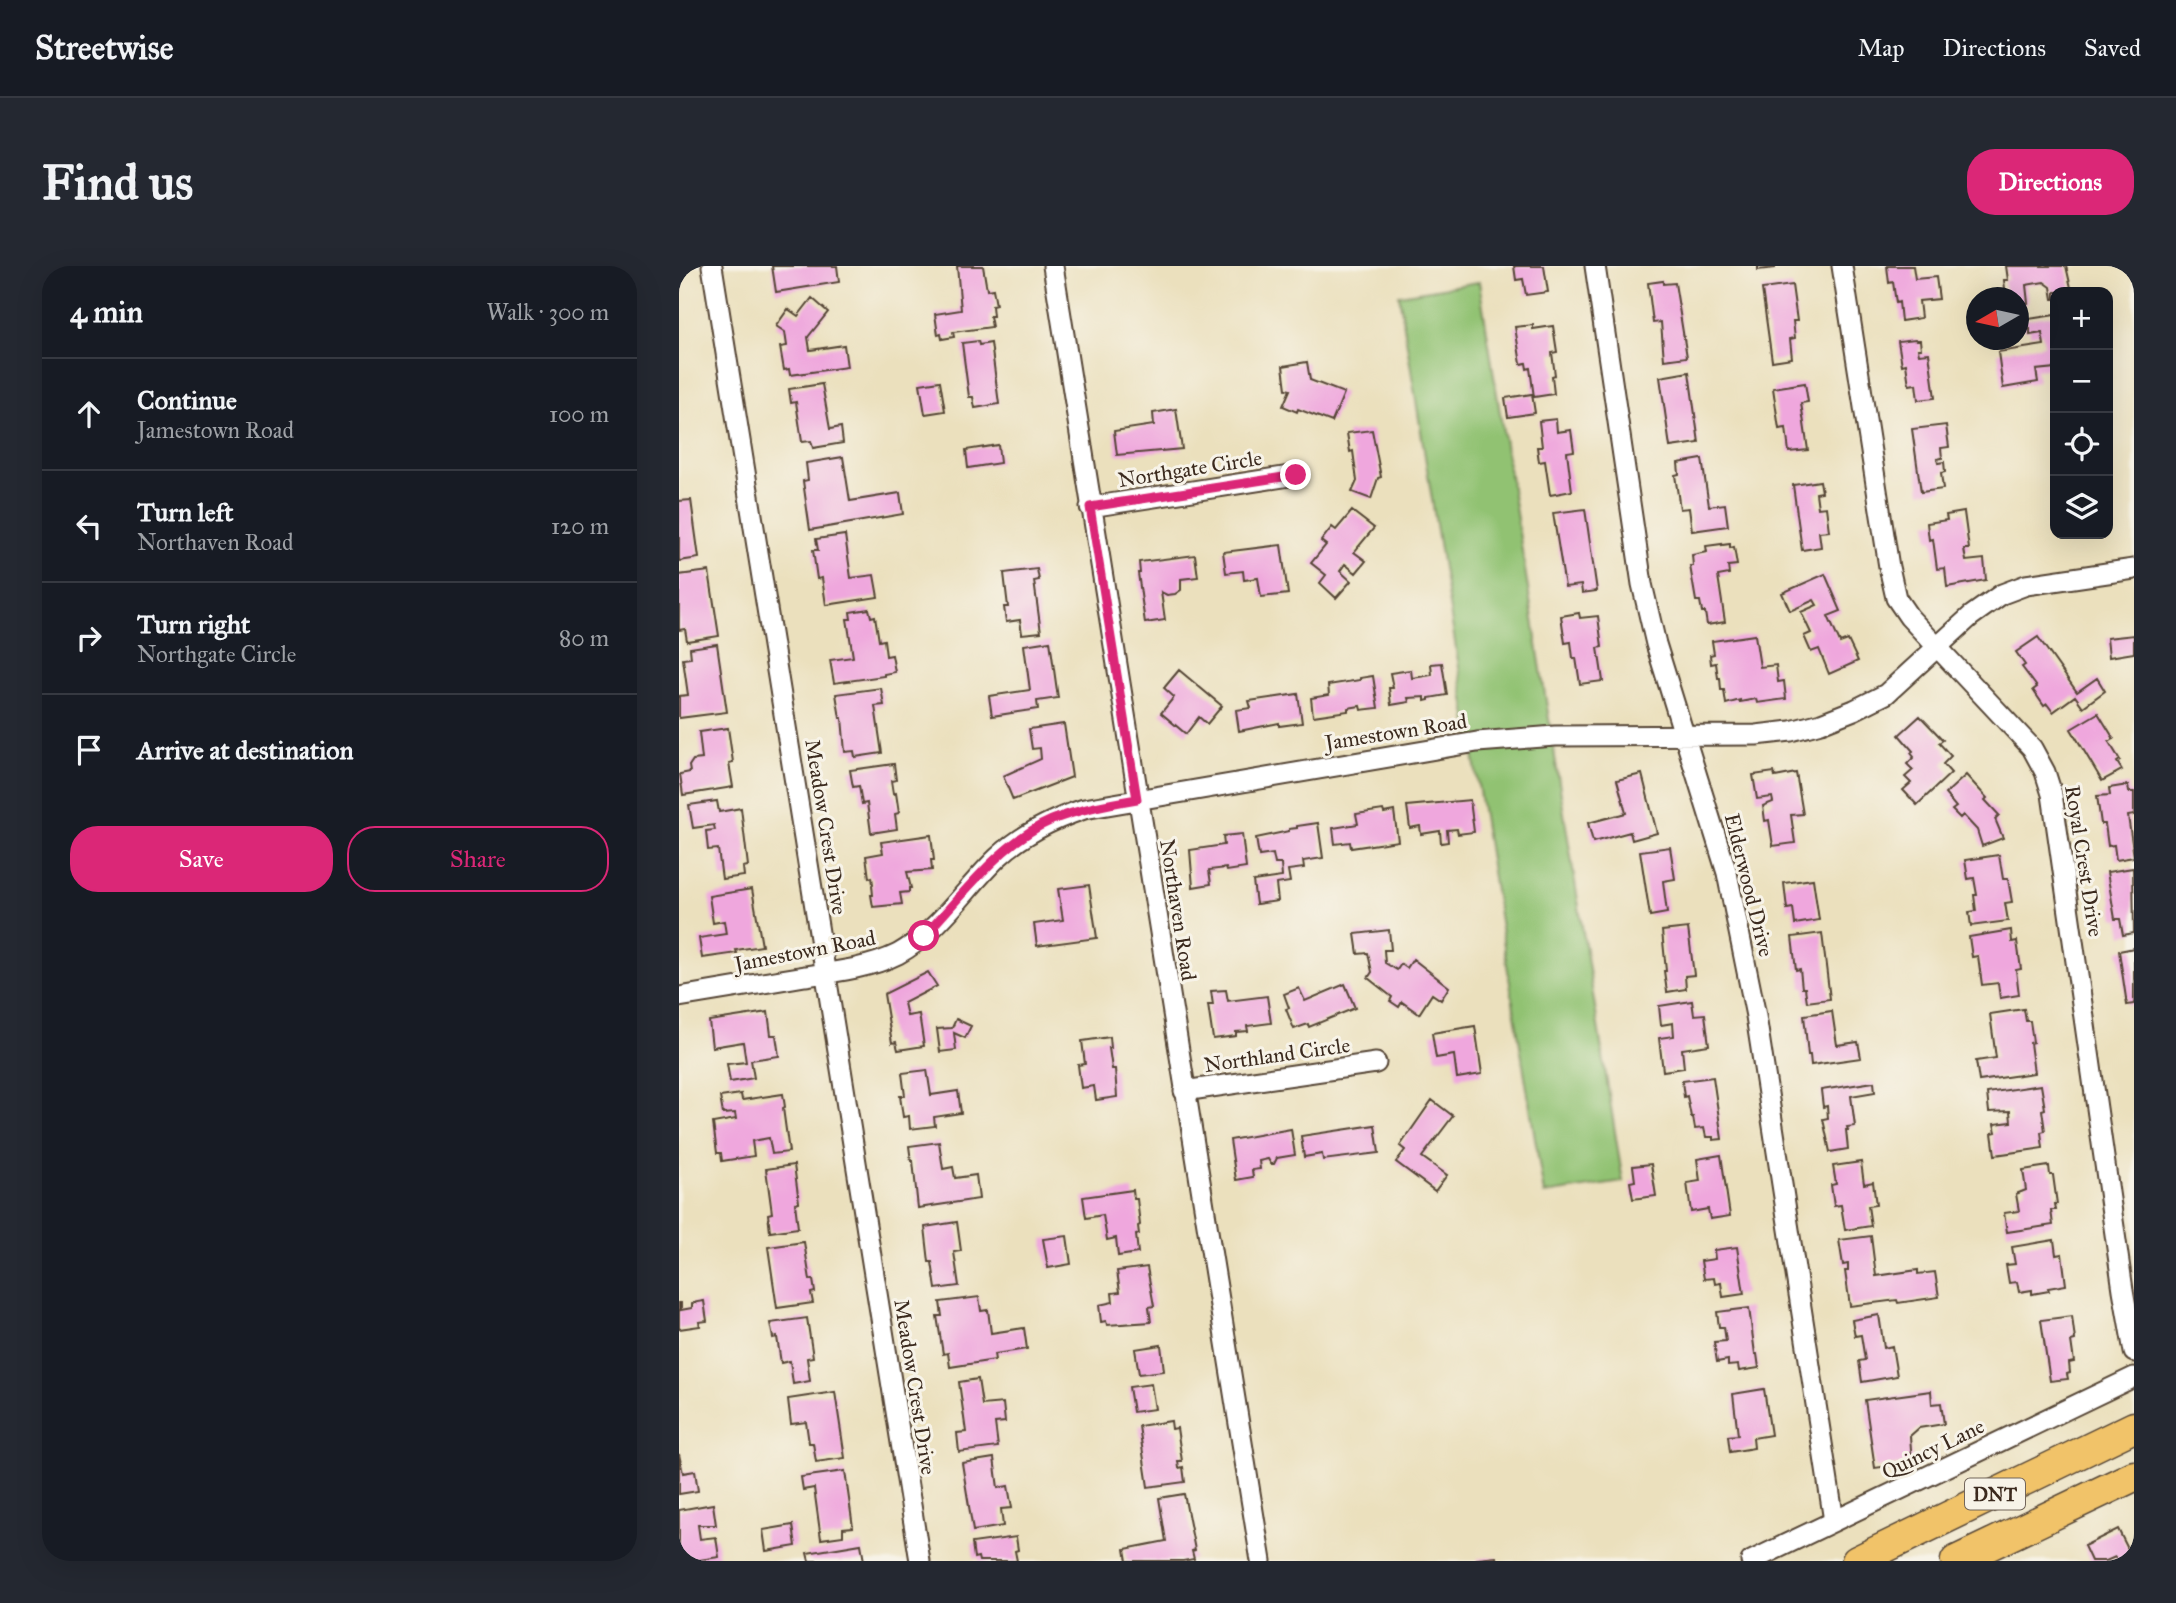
<!DOCTYPE html>
<meta charset="utf-8">
<style>
:root{--surface:#171b24;--page:#242831;--text:#f1f3f6;--muted:#9ea1a6;--line:#363941;--accent:#db2777}
body{margin:0;font-family:"IM FELL Great Primer",serif;background:var(--page);color:var(--text)}
.controls{position:absolute;right:21px;top:21px;display:grid;overflow:hidden;border-radius:14px;box-shadow:0 7px 28px #0002}
.controls button{width:63px;height:63px;display:grid;place-items:center;padding:0;border:0;border-bottom:2px solid var(--line);background:var(--surface);color:var(--text);font:35px sans-serif}
.compass{position:absolute;left:1287px;top:21px;width:63px;height:63px;border-radius:50%;background:var(--surface);box-shadow:0 7px 28px #0002;rotate:261deg}
.stop{position:absolute;width:21px;height:21px;margin:-16px;border:5px solid #db2777;border-radius:50%;background:#fff}
.stop.end{background:#db2777;border-color:#fff;box-shadow:0 2px 7px #0008}
.list{margin:0;padding:0;list-style:none}
h2{display:flex;justify-content:space-between;align-items:center;height:91px;margin:0;padding:0 28px;font-size:30px}
h2 small{font-size:23px;font-weight:400;color:var(--muted)}
.list li{display:grid;grid-template-columns:46px 1fr auto;gap:21px;align-items:center;box-sizing:border-box;height:112px;padding:0 28px;border-top:2px solid var(--line)}
.list b{display:block;font-size:26px;white-space:nowrap}
.list p{margin:0;font-size:23px;white-space:nowrap;color:var(--muted)}
.list em{font-size:23px;font-style:normal;color:var(--muted)}
.actions{display:flex;gap:14px;padding:21px 28px}
.actions a{flex:1;padding:16px 0;border:2px solid var(--accent);border-radius:28px;text-align:center;font-size:24px;color:var(--accent)}
.actions .main{background:var(--accent);color:#fff}
.icon{flex:none;width:38px;height:38px;fill:none;stroke:currentColor;stroke-width:2;stroke-linecap:round;stroke-linejoin:round}
.map{position:relative;flex:none;width:1455px;height:1295px;overflow:hidden;border-radius:28px}
header{display:flex;align-items:center;gap:42px;box-sizing:border-box;height:98px;padding:0 35px;background:var(--surface);border-bottom:2px solid var(--line)}
header strong{font-size:33px}
nav{display:flex;gap:38px;margin-inline-start:auto;font-size:24px}
.intro{display:flex;align-items:center;justify-content:space-between;box-sizing:border-box;height:168px;padding:0 42px}
h1{margin:0;font-size:49px}
.button{padding:18px 32px;border-radius:28px;background:var(--accent);color:#fff;font-size:24px;font-weight:700}
main{display:flex;gap:42px;padding:0 42px}
aside{flex:1;background:var(--surface);border-radius:28px;box-shadow:0 7px 28px #0002}
.map>svg:first-child{display:block}
.green{fill:#91c272;stroke:#667648;stroke-width:2}
.building{fill:#efa7dd}
.lines{fill:none;stroke-linecap:round;stroke-linejoin:round}
.minor-casing{stroke:#554536;stroke-width:23}
.highway-casing{stroke:#554536;stroke-width:33}
.minor{stroke:#fff;stroke-width:19}
.highway{stroke:#f1c369;stroke-width:30}
.route{stroke:#db2777;stroke-width:9}
.labels{text-anchor:middle;dominant-baseline:central;stroke-width:6;stroke-linejoin:round;paint-order:stroke}
.shield{fill:#f7f3e8;stroke:#73665b;stroke-width:2}
.shield-label{font-size:19px;font-weight:bold;fill:#3b2a1e}
.street-label{font-size:21px;fill:#3b2a1e;stroke:#f7f3e8}
</style>
<header>
<strong>Streetwise</strong>
<nav><a>Map</a><a>Directions</a><a>Saved</a></nav>
</header>
<div class="intro"><h1>Find us</h1><a class="button">Directions</a></div>
<main>
<aside>
<h2>4 min<small>Walk · 300 m</small></h2>
<ul class="list">
<li><svg class="icon" aria-label="ahead" viewBox="0 0 24 24"><path d="M12 20V5M6 11l6-6 6 6"/></svg><div><b>Continue</b><p>Jamestown Road</p></div><em>100 m</em></li>
<li><svg class="icon" aria-label="left" viewBox="0 0 24 24"><path d="M17 20v-9H6M10 6l-5 5 5 5"/></svg><div><b>Turn left</b><p>Northaven Road</p></div><em>120 m</em></li>
<li><svg class="icon" aria-label="right" viewBox="0 0 24 24"><path d="M7 20v-9h11M14 6l5 5-5 5"/></svg><div><b>Turn right</b><p>Northgate Circle</p></div><em>80 m</em></li>
<li><svg class="icon" aria-label="arrive" viewBox="0 0 24 24"><path d="M6 21V4h12l-3 4 3 4H6"/></svg><div><b>Arrive at destination</b></div></li>
</ul>
<div class="actions"><a class="main">Save</a><a>Share</a></div>
</aside>
<div class="map">
<svg width="1455" height="1295" viewBox="0 0 1455 1295">
<rect width="100%" height="100%" fill="#f7f3e8"/>
<filter id="ink" filterUnits="userSpaceOnUse"><feTurbulence type="fractalNoise" baseFrequency=".0143" numOctaves="2"/><feDisplacementMap in="SourceGraphic" scale="14" xChannelSelector="R" yChannelSelector="G"/><feConvolveMatrix kernelMatrix="1 2 1 2 8 2 1 2 1" color-interpolation-filters="sRGB"/></filter>
<filter id="wash" filterUnits="userSpaceOnUse"><feTurbulence type="fractalNoise" baseFrequency=".00686" numOctaves="4" result="noise"/><feDisplacementMap in="SourceGraphic" scale="28" xChannelSelector="R" yChannelSelector="G"/><feGaussianBlur stdDeviation="1.57" result="paint"/><feColorMatrix in="noise" values="0 0 0 0 0 0 0 0 0 0 0 0 0 0 0 0 0 1.4 0 .05"/><feComposite in="paint" operator="in"/></filter>
<g filter="url(#wash)">
<rect width="100%" height="100%" fill="#ebe0bd"/>
<!-- green -->
<path class="green" d="M800,16L944,916L865,928L720,29Z"/>
<g id="blocks">
<!-- building -->
<path class="building" d="M93,0H158L160,16L97,26Z
M278,0H304L308,24L314,23L317,39L313,40L314,50H311L313,61L274,66L275,71L263,73L262,68L259,69L256,48L282,44Z
M835,0H865L869,26L847,29L844,13L837,14Z
M1079,0H1096V2L1079,4Z
M1208,0H1234L1236,13L1257,11L1260,33L1240,35L1242,52L1222,55L1220,36L1217,37L1214,16L1210,17Z
M1327,0H1387L1393,26H1376V33H1374L1372,21L1365,16L1347,19L1349,37L1339,39V32H1327L1325,14H1329Z
M984,15V18L996,17L1008,91L985,94L982,56L974,57L969,17Z
M1113,19L1118,55H1114L1116,72L1111,73L1113,92L1093,95L1083,23Z
M133,32L149,46L129,71L131,84L165,79L168,101L111,109L110,103L105,104L101,81L108,80L106,66L97,60L109,43L119,50Z
M1376,49V102L1357,104L1359,116L1324,122L1319,86L1365,79L1363,67L1351,69V63L1345,64L1343,54Z
M854,59V63L874,60L878,86L873,87L876,109L873,110L875,128L855,131L851,102L848,103L847,97L842,98L836,61Z
M1236,73L1237,74H1241L1242,83H1239L1240,88L1250,87L1256,132L1239,134L1237,118L1230,119L1227,98L1223,99L1219,75Z
M299,75L300,79L312,77L320,138L296,142L294,131H290L283,77Z
M628,96L631,114L665,127L653,156L619,143L618,146L604,140L611,124L607,123L604,100Z
M1010,106L1020,177L991,181L981,111Z
M261,115L266,145L246,148L241,118Z
M1126,117L1129,136L1122,137L1129,184L1110,186L1107,162L1100,163L1094,122Z
M143,118L151,163L162,161L164,177L134,182L132,175L123,176L117,136L112,137L110,123Z
M853,128L856,147L829,151L826,132Z
M497,143L503,183L438,189L435,165L475,159L474,147Z
M877,153L878,166L892,164L895,185L888,186L893,225L871,229L866,195L860,196L858,181H863L860,155Z
M1267,159L1270,181L1262,182L1263,192L1258,193L1259,197L1265,196L1266,206L1262,207L1264,223L1242,226L1233,163Z
M693,164L702,211L699,212L692,233L673,226L678,215L674,185L671,186L668,167Z
M319,179L321,197L289,202L287,184Z
M164,191L171,235L221,227L224,248L131,264L124,215L129,214L127,197Z
M1023,193L1030,240L1046,238L1049,260L1013,265L1010,242L1001,243L996,209L1000,208L999,197Z
M1141,215L1143,226L1137,227L1139,242L1147,241L1150,265L1140,266L1142,281L1123,284L1114,219Z
M12,234L20,292L0,295V235Z
M906,243L918,325L903,327L902,319L886,321L874,247Z
M673,245L695,262L675,286L687,295L677,307L666,298L661,305L672,315L657,332L641,317L647,309L632,297L647,279L642,275L653,261L657,264Z
M1285,246L1290,283H1285L1287,295L1305,293L1307,314L1268,321L1266,302L1258,303L1254,273L1250,274L1248,257L1268,254L1267,249Z
M166,269L172,312L195,309L199,331L147,339L143,312L138,313L134,284H139L137,273Z
M1043,278V279L1051,278V282L1055,281L1058,299L1049,300L1050,308L1039,310L1046,356L1028,359L1026,346H1023L1021,335H1017L1011,300H1014L1013,289L1028,286L1027,280Z
M602,279L609,328L582,331L579,312L565,314L564,305L547,307L544,286Z
M516,289L519,311L502,313V324L496,328L488,329L482,326L486,354L466,357L459,307H461L460,296Z
M358,303L360,314L355,315L362,366L343,368L341,354L327,356L325,341H329L325,307Z
M30,305L40,370L8,375L6,363L0,364V309Z
M1146,308L1162,345L1149,350L1161,377L1169,374L1179,395L1150,408L1140,383L1132,386L1125,370L1132,367L1122,346L1138,339L1135,334L1111,345L1103,327Z
M190,343L192,351L196,350L200,375L205,374L207,390L213,389L216,406L205,408V410L155,417L151,394L174,391L168,353H172L171,346Z
M900,347L901,352L919,350L923,381L919,382L924,415L901,418L897,392H894L892,376L886,377L882,350Z
M1076,369L1081,401L1097,399L1099,416L1105,415L1107,433L1078,437L1077,433L1061,436V434L1047,438L1045,424H1042L1041,412H1039L1037,397L1032,398L1031,389L1035,388L1033,375Z
M1455,369V387L1430,391L1428,372Z
M1359,371L1398,426L1418,412L1426,425L1404,441L1396,430L1374,446L1368,438L1365,440L1354,424L1358,421L1343,401L1346,399L1337,386Z
M371,375L379,432L358,435L359,443L313,450L310,430L351,424L345,379Z
M38,378L48,446L0,452V430L9,429L4,393L12,392L11,382Z
M763,397L768,429L750,432V434L746,435V431L729,432L730,436L712,439L710,422H714L711,407L732,404L733,412L753,409L752,398Z
M500,404L543,440L528,458L520,451L507,468L482,447L495,431L485,422Z
M694,410L699,442L682,444L681,440L669,442V445L634,450L632,432L650,429L649,419L681,414V412Z
M202,422L205,439L196,440L203,487L176,491L175,485L166,486L163,452H161L157,428Z
M619,428L623,457L600,460V457L560,465L557,444L572,442L570,435Z
M1419,447L1435,473L1430,476L1441,494L1438,496L1443,504L1423,515L1392,463Z
M1241,450L1264,474L1260,477L1272,490L1264,498L1272,507L1238,539L1224,524L1232,517L1226,511L1234,504L1228,498L1235,491L1232,487L1234,485L1220,469Z
M385,458L393,511L334,534L324,510L362,493L361,482L353,483L350,463Z
M49,462L54,496L50,497L54,521L4,529L1,508L11,506L10,500L14,494L23,493L20,466Z
M215,498L217,514L212,515L214,528L217,527L220,547L216,548L218,563L192,567L188,537L183,538L180,520L174,521L171,504Z
M1095,506L1096,511L1117,507L1124,548L1112,549L1116,577L1094,580L1090,554L1086,555L1084,540L1094,536L1093,531L1078,533L1074,509Z
M963,508L978,567L953,574L951,566L914,576L909,557L947,547L938,514Z
M1287,509L1308,532L1306,534L1320,549L1316,553L1324,572L1303,580L1298,564L1284,549L1281,552L1273,544L1277,541L1266,528Z
M1449,519L1450,526H1455V549L1449,550L1455,591L1437,594L1435,579L1429,580L1426,558H1422L1418,530L1431,529L1430,522Z
M791,534L795,566L779,568L778,563L768,564L769,576L762,577L761,565L742,568L741,560L731,562L728,540Z
M38,535L40,546L62,542L69,600L64,601L65,610L43,613L39,583L29,584L27,565L36,564L35,559L14,562L10,539Z
M704,544L705,547L715,545L719,575L672,582L671,576L656,578L654,562L679,558L677,548Z
M639,557L644,592L624,595L625,602L609,604L611,616L597,618L599,635L577,638L574,615L603,611L602,598H596L594,588L580,590L577,572L610,565V563L618,562V560Z
M563,568L567,602L548,605L547,602L530,604L532,618L514,621L511,584L545,579L544,570Z
M252,569L255,594H252L253,604L228,606L232,622H230V626L221,627L223,638L194,641L192,629H194L193,619L194,618L193,611L190,612L187,590L204,587L202,576Z
M991,581L996,613L984,615L988,647L971,650L961,585Z
M1320,589L1324,613H1329L1333,636L1326,637L1329,655L1292,660L1290,646L1297,645L1295,629H1298L1295,612L1289,613L1286,594Z
M1454,602L1455,667L1444,669L1441,653H1436L1428,606Z
M1134,613L1140,654L1116,658L1114,642L1108,643L1105,617Z
M410,619L418,672L358,680L355,658L384,654L379,623Z
M73,623L83,680L57,684L58,687L23,692L20,672L47,668L45,655L34,657L30,630Z
M1009,662L1015,709L1006,710L1007,723L988,726L985,705H987L983,665Z
M710,664L712,684H705L706,697L718,704L722,698L728,702L734,693L770,721L762,734L753,728L740,748L723,736L720,741L711,735L713,731L689,712L693,706L689,687L679,688L676,668Z
M1332,664L1333,676L1338,675L1342,703L1337,704L1340,729L1321,732L1319,717L1303,719L1299,690L1293,691L1290,671Z
M1143,667L1151,733L1128,736L1126,722H1123L1121,703L1117,704L1113,671Z
M1455,682V738L1448,739L1440,685Z
M249,706L258,720L225,737L228,750L240,748L245,780L219,784L217,776L213,777L205,728Z
M666,718L676,742L630,761L629,758L615,763L607,743L610,742L605,728L620,722L626,735Z
M547,724L549,735L588,730L592,757L568,760L569,765L557,766V770L534,773L529,739H534L532,725Z
M1013,735L1015,749L1026,748L1030,779L1003,783L1005,802L984,805L980,772L995,770L994,757L982,759L980,740Z
M1345,743L1347,755H1351L1354,776L1351,777L1355,807L1300,815L1297,795L1317,792L1311,748Z
M1153,745L1158,779L1179,776L1182,792L1132,799L1131,789H1129L1125,749Z
M89,746L92,769H97L100,790L72,794L75,812L51,816L48,798L67,796L64,776L33,781L30,755Z
M277,753L292,760L286,772L275,767L277,784L261,786L258,763L273,762Z
M796,760L803,808L778,812L775,789L757,792L753,767Z
M431,771L432,782H430L433,803H436L438,831L417,834L415,820L402,822L399,799L406,798L403,775Z
M248,804L252,829L279,825L282,847L255,851L256,860L231,863L230,850L224,851L221,830H226L223,807Z
M1034,811L1043,873L1034,874V871H1027L1025,862L1016,863L1014,851H1012L1008,830L1005,831L1003,815Z
M1195,816L1196,826L1172,830L1176,860L1168,861L1169,864H1167L1169,883L1151,886L1144,853L1149,852L1148,840L1144,841L1142,824Z
M1362,819L1366,843L1363,844L1366,865L1362,866L1364,882L1316,889L1313,867L1317,866L1315,858L1332,856L1331,845L1310,846L1308,827Z
M62,828L63,834L104,828L106,841L104,842L110,886L93,888L90,872L73,875L75,890L43,895L42,887H38L34,857L57,853L56,847L44,848L41,831Z
M753,834L774,850L743,891L768,909L756,925L717,896L726,884L721,880Z
M696,859L700,887L644,894L643,888L625,891L622,870Z
M612,863L616,889L598,892L595,898H592L589,893L580,895L581,903L573,904L574,911L557,914L551,874Z
M260,876L264,903L274,901L276,912L297,909L300,933L239,942L234,895H232L230,880Z
M1042,889L1051,950L1031,953L1029,943L1012,946L1008,917L1021,915L1018,893Z
M1182,896L1185,918L1194,916L1197,939L1189,940L1192,960L1166,964L1162,939L1155,940L1152,919L1157,918L1154,900Z
M972,898L977,930L954,933L951,916L956,915L954,900Z
M115,899L120,936L116,937L119,962L91,966L89,948L93,947L87,903Z
M1370,900L1371,909H1374L1378,938H1376L1377,944H1372L1374,959L1328,966L1325,947L1340,945L1337,928L1347,924L1344,904Z
M454,924L455,933H458L461,959L459,960L460,968L457,969L459,987L439,990L437,972L428,974L424,949L407,952L404,931Z
M278,956L282,985L275,986L280,1020L257,1023L253,996H250L246,961Z
M388,970L392,998L369,1002L364,973Z
M1192,970L1197,1010L1239,1004V1008L1256,1006L1260,1031L1219,1037L1218,1034L1171,1040L1166,1005H1169V998L1164,999L1160,974Z
M1375,974L1377,989L1383,988L1387,1019L1369,1022L1370,1025L1353,1028V1024L1340,1026L1338,1016L1330,1017L1327,999L1336,998L1333,981Z
M125,976L131,1014H134L136,1026L132,1027L134,1037L98,1042L89,981Z
M1058,981L1065,1028L1044,1031L1042,1017L1036,1018L1035,1012L1025,1013L1022,995L1036,993L1035,984Z
M468,1001L475,1040L470,1041L472,1056L428,1059L427,1055L422,1056L420,1039L434,1036L433,1027L441,1026L438,1005Z
M300,1031L302,1045L309,1044L312,1067L345,1062L348,1083L315,1088L316,1094L271,1101L269,1087L264,1088L258,1050H263L261,1036Z
M25,1035L28,1055L20,1056L21,1060L0,1063V1037H2V1044L13,1042V1037Z
M1070,1042L1076,1088H1078L1080,1102L1060,1105L1059,1099L1049,1100V1094L1038,1096L1035,1076L1047,1075L1045,1061H1040L1038,1046Z
M1200,1049L1205,1082L1213,1080L1218,1110L1183,1116L1180,1095L1186,1094L1182,1069L1176,1070L1173,1054Z
M1393,1050L1396,1074L1392,1075L1395,1096L1390,1097L1391,1107L1388,1108L1389,1113L1371,1115L1362,1054Z
M128,1052L134,1091L128,1092L131,1115L114,1118L111,1095L102,1097L98,1071L94,1072L91,1057Z
M482,1079L485,1105L460,1108L456,1083Z
M299,1113L303,1139L324,1137L326,1156L316,1157L319,1181L280,1186L278,1167L287,1166L280,1116Z
M472,1118L476,1143L454,1146L450,1121Z
M1085,1123L1092,1169L1074,1172L1075,1182L1051,1186L1049,1170L1059,1169L1054,1128Z
M1252,1125L1253,1138L1262,1137L1265,1158L1240,1162L1231,1170L1233,1197L1196,1202L1186,1134Z
M156,1126L166,1192L137,1196L134,1177H130L127,1156L112,1158L109,1133Z
M492,1155L493,1163L498,1162L503,1195H499L500,1202L504,1201L506,1216L469,1221L460,1160Z
M0,1188L4,1207L16,1205L19,1225L0,1228Z
M315,1192L319,1222L329,1220L333,1242L322,1243L324,1260L294,1265L283,1197Z
M166,1205L174,1261L164,1262V1270L142,1273L135,1222L124,1224L122,1211Z
M505,1228L516,1284L513,1285L515,1293L504,1295H448L446,1283L487,1275L480,1232Z
M34,1238L37,1259H19L21,1273L37,1271L40,1291L14,1295H0V1244Z
M114,1259L117,1280L87,1285L84,1264Z
M1439,1263L1455,1295H1438L1436,1291L1427,1295H1412L1405,1280Z
M337,1271L339,1284L336,1285L338,1295H300L299,1291L295,1292L293,1277Z
M182,1278L185,1295H130L128,1287Z
M817,1291L818,1295H799L798,1293Z"/>
</g>
</g>
<g filter="url(#ink)">
<use href="#blocks" fill-opacity="0" stroke="#554536" stroke-width="2"/>
<g class="lines">
<!-- minor casing -->
<g class="minor-casing">
<path id="minor" d="M33,0L241,1295
M374,0L582,1295
M916,0L963,318L977,378L1048,607L1077,750L1155,1255
M1163,0L1210,301L1217,332L1230,351L1353,482L1366,506L1373,528L1444,1024L1455,1086
M411,241L617,209
M0,731C42,724 84,717 126,710C156,706 191,702 219,688C259,666 286,623 318,592C343,568 372,554 405,543L798,476L876,470L1077,469L1112,465L1142,457L1175,444L1207,428L1292,350L1323,328L1347,319L1455,303
M505,825L697,797
M1072,1295L1455,1111"/>
</g>
<!-- highway casing -->
<g class="highway-casing">
<path id="highway" d="M1178,1295L1455,1161
M1277,1295L1455,1210"/>
</g>
<!-- minor -->
<use href="#minor" class="minor"/>
<!-- highway -->
<use href="#highway" class="highway"/>
</g>
</g>
<g class="lines" filter="url(#ink)">
<!-- route -->
<path class="route" d="M245,670C282,631 323,575 373,554C401,543 429,538 458,533L411,241L617,209"/>
</g>
<g class="labels">
<!-- shield labels -->
<rect class="shield" x="1286" y="1212.5" width="60" height="31" rx="5"/>
<g class="shield-label">
<text x="1316" y="1228">DNT</text>
</g>
<!-- street labels -->
<g class="street-label">
<text transform="translate(511 203) rotate(-9)">Northgate Circle</text>
<text transform="translate(717 466) rotate(-9)">Jamestown Road</text>
<text transform="translate(147 561) rotate(81)">Meadow Crest Drive</text>
<text transform="translate(1405 595) rotate(81)">Royal Crest Drive</text>
<text transform="translate(1070 619) rotate(76)">Elderwood Drive</text>
<text transform="translate(499 644) rotate(81)">Northaven Road</text>
<text transform="translate(126 685) rotate(-11)">Jamestown Road</text>
<text transform="translate(598 789) rotate(-8)">Northland Circle</text>
<text transform="translate(236 1121) rotate(81)">Meadow Crest Drive</text>
<text transform="translate(1254 1183) rotate(-26)">Quincy Lane</text>
</g>
</g>
</svg>
<div class="controls">
<button>+</button>
<button>−</button>
<button><svg class="icon" aria-label="locate" viewBox="0 0 24 24"><circle cx="12" cy="12" r="6"/><path d="M12 2v4M12 18v4M2 12h4M18 12h4"/></svg></button>
<button><svg class="icon" aria-label="layers" viewBox="0 0 24 24"><path d="M12 4l9 5-9 5-9-5zM3 14l9 5 9-5"/></svg></button>
</div>
<svg class="compass" viewBox="-18 -18 36 36"><path d="M0-13l5 13h-10z" fill="#e53935"/><path d="M0 13l5-13h-10z" fill="#9ea1a6"/></svg>
<div class="stop" style="left:245px;top:670px"></div>
<div class="stop end" style="left:617px;top:209px"></div>
</div>
</main>
